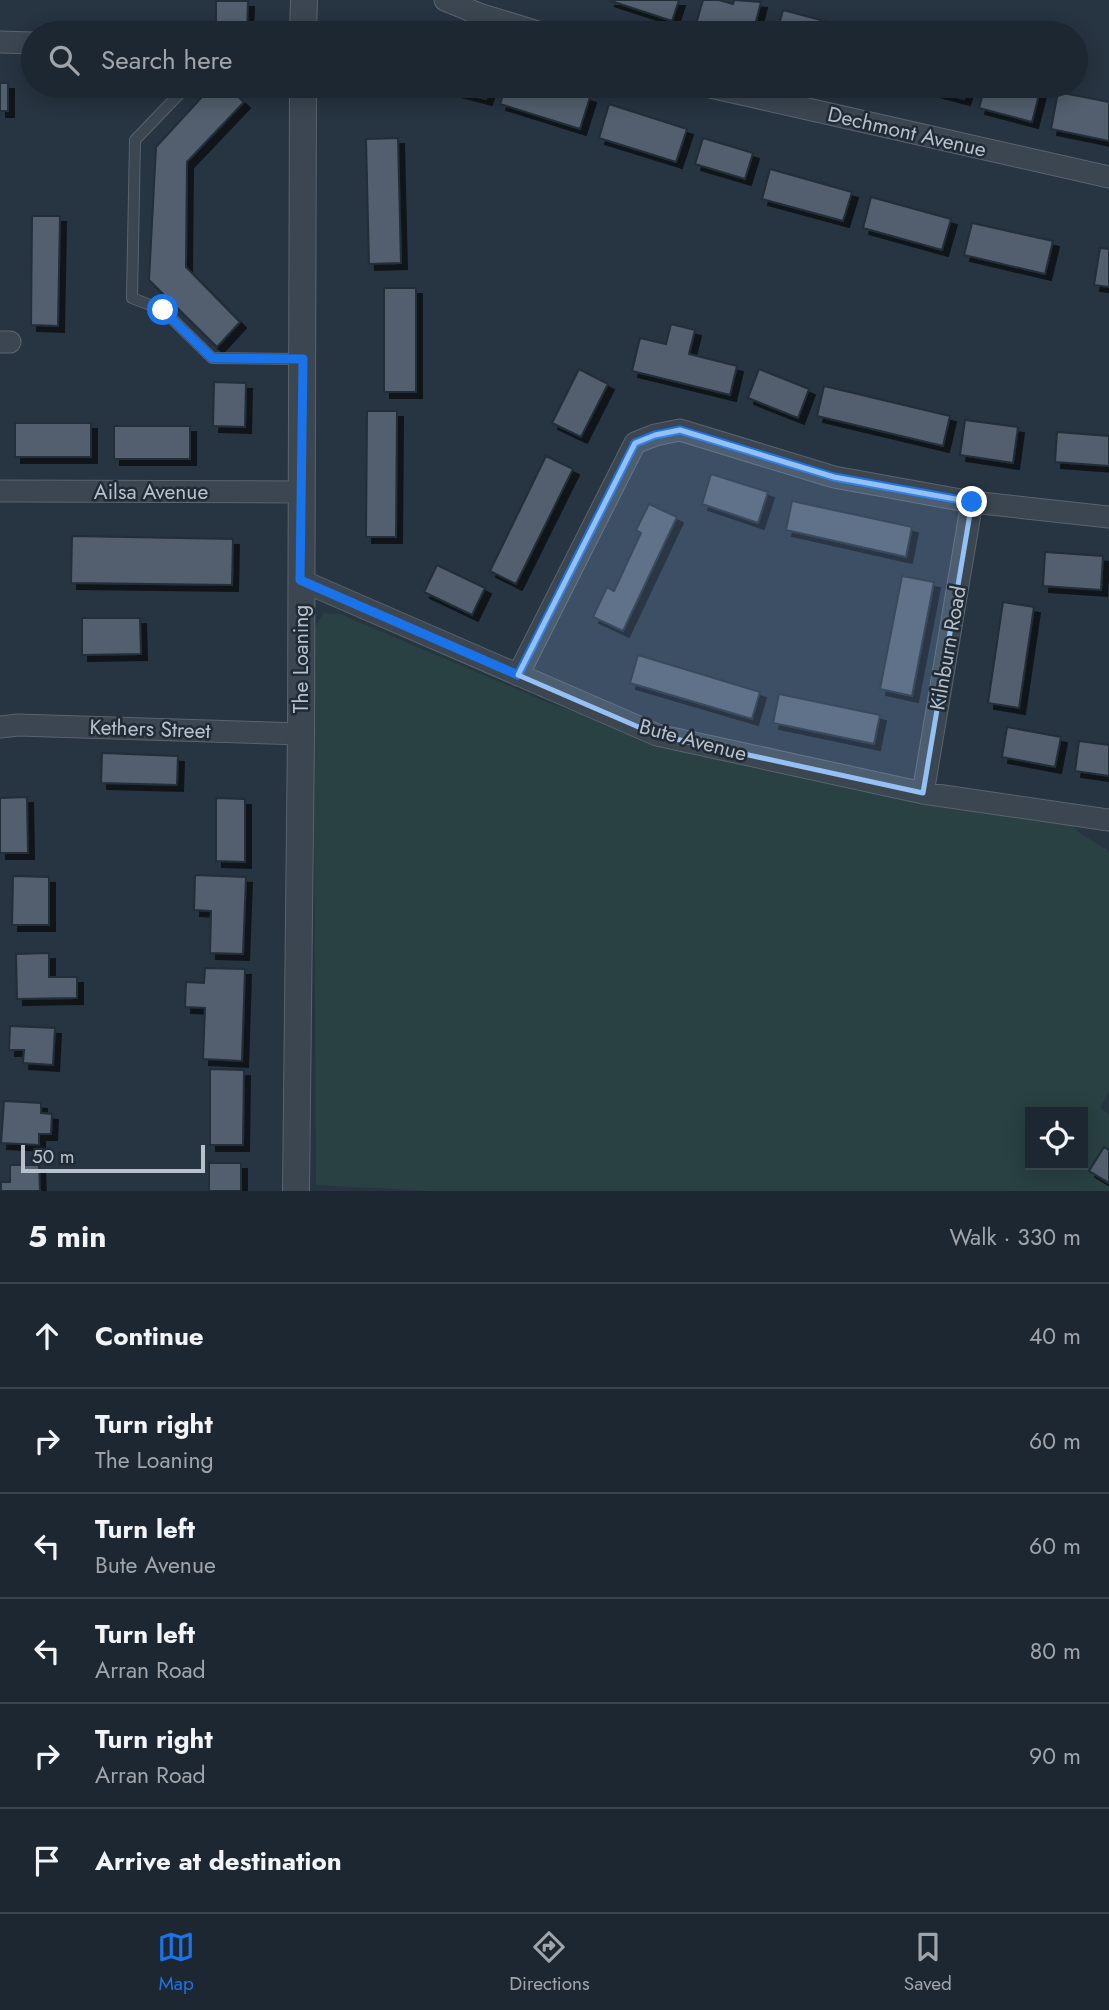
<!DOCTYPE html>
<meta charset="utf-8">
<style>
:root{--surface:#1d2731;--page:#2a333d;--text:#f1f3f6;--muted:#a0a5ab;--line:#3b444d;--accent:#1a73e8}
body{margin:0;font-family:Jost,sans-serif;background:var(--page);color:var(--text)}
.controls{position:absolute;right:21px;bottom:21px;display:grid;overflow:hidden;border-radius:0px;box-shadow:0 4px 18px #0003}
.controls button{width:63px;height:63px;display:grid;place-items:center;padding:0;border:0;border-bottom:2px solid var(--line);background:var(--surface);color:var(--text);font:35px sans-serif}
.scale{position:absolute;left:21px;bottom:18px;width:184px;box-sizing:border-box;padding-left:7px;border:4px solid #b8c1cb;border-top:0;font-size:19px;line-height:24px;white-space:nowrap;color:#b8c1cb;-webkit-text-stroke:5px #202b36;paint-order:stroke}
.stop{position:absolute;width:21px;height:21px;margin:-16px;border:5px solid #1a73e8;border-radius:50%;background:#fff}
.stop.end{background:#1a73e8;border-color:#fff;box-shadow:0 2px 7px #0008}
.list{margin:0;padding:0;list-style:none}
h2{display:flex;justify-content:space-between;align-items:center;height:91px;margin:0;padding:0 28px;font-size:30px}
h2 small{font-size:23px;font-weight:400;color:var(--muted)}
.list li{display:grid;grid-template-columns:46px 1fr auto;gap:21px;align-items:center;box-sizing:border-box;height:105px;padding:0 28px;border-top:2px solid var(--line)}
.list b{display:block;font-size:26px;white-space:nowrap}
.list p{margin:0;font-size:23px;white-space:nowrap;color:var(--muted)}
.list em{font-size:23px;font-style:normal;color:var(--muted)}
.icon{flex:none;width:38px;height:38px;fill:none;stroke:currentColor;stroke-width:2;stroke-linecap:round;stroke-linejoin:round}
.map{position:relative;flex:none;width:1109px;height:1191px;overflow:hidden}
.search{position:absolute;background:var(--surface);box-shadow:0 4px 18px #0003;left:21px;right:21px;top:21px;height:77px;display:flex;align-items:center;gap:18px;box-sizing:border-box;padding:0 24px;border-radius:38px;color:var(--muted);font-size:26px}
.sheet{height:721px;background:var(--surface)}
nav{display:flex;justify-content:space-around;align-items:center;box-sizing:border-box;height:98px;border-top:2px solid var(--line);background:var(--surface);font-size:19px;color:var(--muted)}
nav a{display:grid;justify-items:center;gap:4px}
nav .on{color:var(--accent)}
.map>svg:first-child{display:block}
.green{fill:#294142;fill-rule:evenodd}
.building{fill:#535f6e;stroke:#222d38;stroke-width:2;filter:url(#shadow)}
.lines{fill:none;stroke-linecap:round;stroke-linejoin:round}
.service-casing{stroke:#59646e;stroke-width:12}
.minor-casing{stroke:#59646e;stroke-width:23}
.tertiary-casing{stroke:#59646e;stroke-width:28}
.service{stroke:#3b4651;stroke-width:10}
.minor{stroke:#3b4651;stroke-width:21}
.tertiary{stroke:#3b4651;stroke-width:26}
.route{stroke:#1a73e8;stroke-width:9}
.marked{fill:#94c0f4;fill-opacity:0.2;stroke:#94c0f4;stroke-width:5;stroke-linejoin:round}
.labels{text-anchor:middle;dominant-baseline:central;stroke-width:5;stroke-linejoin:round;paint-order:stroke}
.street-label{font-size:21px;fill:#b8c1cb;stroke:#202b36}
</style>
<div class="map">
<svg width="1109" height="1191" viewBox="0 0 1109 1191">
<defs>
<filter id="shadow"><feDropShadow dx="6" dy="6" stdDeviation="0" flood-color="#0009"/></filter>
</defs>
<rect width="100%" height="100%" fill="#273441"/>
<!-- green -->
<path class="green" d="M323,613L340,614L554,705L710,755L1064,817L1081,834L1109,851V1092L1100,1108L1109,1114V1150L1103,1147L1090,1171L1109,1183V1191H429L316,1185L313,631ZM1030,1112H1083V1165H1030Z"/>
<!-- building -->
<path class="building" d="M608,0H679L672,21Z
M703,0H719L733,4L734,0L761,2L753,33H702L694,31Z
M216,1H248L247,33H216Z
M783,10L870,33H777Z
M0,83H8V111H0Z
M212,86H226L244,102L187,162L186,267L240,322L217,347L149,280L156,147Z
M436,86H490L486,99Z
M506,86H555L590,97L580,129L500,104Z
M914,86H968L964,99Z
M985,86H1022L1040,91L1032,122L979,108Z
M1058,92L1109,102V141L1051,129Z
M609,104L687,129L676,162L599,138Z
M398,138L401,263L369,264L366,139Z
M703,138L753,153L745,179L695,164Z
M770,169L852,192L843,221L762,199Z
M871,197L951,219L942,250L863,228Z
M32,216H60L58,326L31,325Z
M972,223L1053,241L1045,274L964,255Z
M1100,248L1109,249V287L1094,285Z
M384,288H416V392H384Z
M671,324L695,330L689,354L737,366L730,395L632,371L640,338L666,344Z
M579,369L608,384L581,437L552,423Z
M759,369L809,389L798,418L748,398Z
M214,382L246,383L245,427L213,426Z
M824,386L950,416L943,446L817,416Z
M367,411H397L396,537H366Z
M965,420L1018,427L1013,463L960,455Z
M15,423H91V457H15Z
M114,426H190V459H114Z
M1057,432L1109,436V466L1055,462Z
M546,456L573,469L516,584L490,571Z
M711,474L768,492L758,523L702,504Z
M792,501L912,527L906,557L786,530Z
M649,504L677,517L623,631L593,617L607,587L614,591L641,533L636,530Z
M72,536L233,539L232,585L71,583Z
M1045,552L1103,556L1101,590L1043,586Z
M437,565L485,588L472,615L424,592Z
M902,576L934,582L912,696L880,689Z
M1003,602L1034,607L1019,708L988,703Z
M82,618H140L141,654L82,655Z
M638,655L760,692L752,719L630,683Z
M779,694L880,715L874,744L773,723Z
M1007,727L1061,737L1055,767L1002,757Z
M1079,741L1109,745V776L1075,771Z
M102,753L178,756L177,785L101,783Z
M27,797L28,853H0V798Z
M216,798L245,799V862L216,861Z
M195,875L246,877L243,954L210,953L211,911L194,910Z
M13,876L49,877V925H12Z
M49,953V977H77V998L17,999L16,954Z
M205,968L245,969L242,1061L203,1059L205,1008L185,1007L186,982L204,983Z
M10,1026L55,1028L53,1065L23,1063L24,1050H9Z
M210,1069L244,1070L243,1145H210Z
M4,1101L41,1103V1113L52,1114L51,1134H39V1145L1,1143Z
M1104,1147L1109,1150V1183L1089,1171Z
M209,1163H241V1191H209Z
M10,1165H39L40,1191H1V1182H10Z"/>
<g class="lines">
<!-- service casing -->
<g class="service-casing">
<path id="service" d="M187,86L135,140L132,298L163,310L212,358L300,359"/>
</g>
<!-- minor casing -->
<g class="minor-casing">
<path id="minor" d="M445,0L479,14L541,33
M0,42L33,43
M706,86L1109,177
M0,342H10
M0,491L302,492
M300,580L657,735L923,793L1109,820
M518,675L635,443L655,435L680,430L834,477L972,502L1109,517
M0,727L18,725L301,734
M923,793L972,502"/>
</g>
<!-- tertiary casing -->
<g class="tertiary-casing">
<path id="tertiary" d="M303,33L304,0
M296,1191L301,734L303,86"/>
</g>
<!-- service -->
<use href="#service" class="service"/>
<!-- minor -->
<use href="#minor" class="minor"/>
<!-- tertiary -->
<use href="#tertiary" class="tertiary"/>
</g>
<g class="lines">
<!-- route -->
<path class="route" d="M163,310L212,358L303,359L300,580L518,675L635,443L655,435L680,430L834,477L972,502"/>
</g>
<!-- marked area -->
<path class="marked" d="M680,430L834,477L972,502L923,793L657,735L518,675L635,443L655,435Z"/>
<g class="labels">
<!-- street labels -->
<g class="street-label">
<text transform="translate(907 132) rotate(13)">Dechmont Avenue</text>
<text x="151" y="492">Ailsa Avenue</text>
<text transform="translate(948 648) rotate(-80)">Kilnburn Road</text>
<text transform="translate(301 659) rotate(-90)">The Loaning</text>
<text transform="translate(150 729) rotate(2)">Kethers Street</text>
<text transform="translate(693 740) rotate(15)">Bute Avenue</text>
</g>
</g>
</svg>
<div class="controls">
<button><svg class="icon" aria-label="locate" viewBox="0 0 24 24"><circle cx="12" cy="12" r="6"/><path d="M12 2v4M12 18v4M2 12h4M18 12h4"/></svg></button>
</div>
<div class="scale">50 m</div>
<div class="stop" style="left:163px;top:310px"></div>
<div class="stop end" style="left:972px;top:502px"></div>
<div class="search"><svg class="icon" aria-label="search" viewBox="0 0 24 24"><circle cx="10" cy="10" r="6"/><path d="M15 15l6 6"/></svg>Search here</div>
</div>
<section class="sheet">
<h2>5 min<small>Walk · 330 m</small></h2>
<ul class="list">
<li><svg class="icon" aria-label="ahead" viewBox="0 0 24 24"><path d="M12 20V5M6 11l6-6 6 6"/></svg><div><b>Continue</b></div><em>40 m</em></li>
<li><svg class="icon" aria-label="right" viewBox="0 0 24 24"><path d="M7 20v-9h11M14 6l5 5-5 5"/></svg><div><b>Turn right</b><p>The Loaning</p></div><em>60 m</em></li>
<li><svg class="icon" aria-label="left" viewBox="0 0 24 24"><path d="M17 20v-9H6M10 6l-5 5 5 5"/></svg><div><b>Turn left</b><p>Bute Avenue</p></div><em>60 m</em></li>
<li><svg class="icon" aria-label="left" viewBox="0 0 24 24"><path d="M17 20v-9H6M10 6l-5 5 5 5"/></svg><div><b>Turn left</b><p>Arran Road</p></div><em>80 m</em></li>
<li><svg class="icon" aria-label="right" viewBox="0 0 24 24"><path d="M7 20v-9h11M14 6l5 5-5 5"/></svg><div><b>Turn right</b><p>Arran Road</p></div><em>90 m</em></li>
<li><svg class="icon" aria-label="arrive" viewBox="0 0 24 24"><path d="M6 21V4h12l-3 4 3 4H6"/></svg><div><b>Arrive at destination</b></div></li>
</ul>
</section>
<nav>
<a class="on"><svg class="icon" aria-label="map" viewBox="0 0 24 24"><path d="M3 6l6-2 6 2 6-2v14l-6 2-6-2-6 2zM9 4v14M15 6v14"/></svg>Map</a>
<a><svg class="icon" aria-label="directions" viewBox="0 0 24 24"><path d="M12 3l9 9-9 9-9-9zM9 14v-3h6M13 9l2 2-2 2"/></svg>Directions</a>
<a><svg class="icon" aria-label="saved" viewBox="0 0 24 24"><path d="M7 4h10v16l-5-4-5 4z"/></svg>Saved</a>
</nav>
